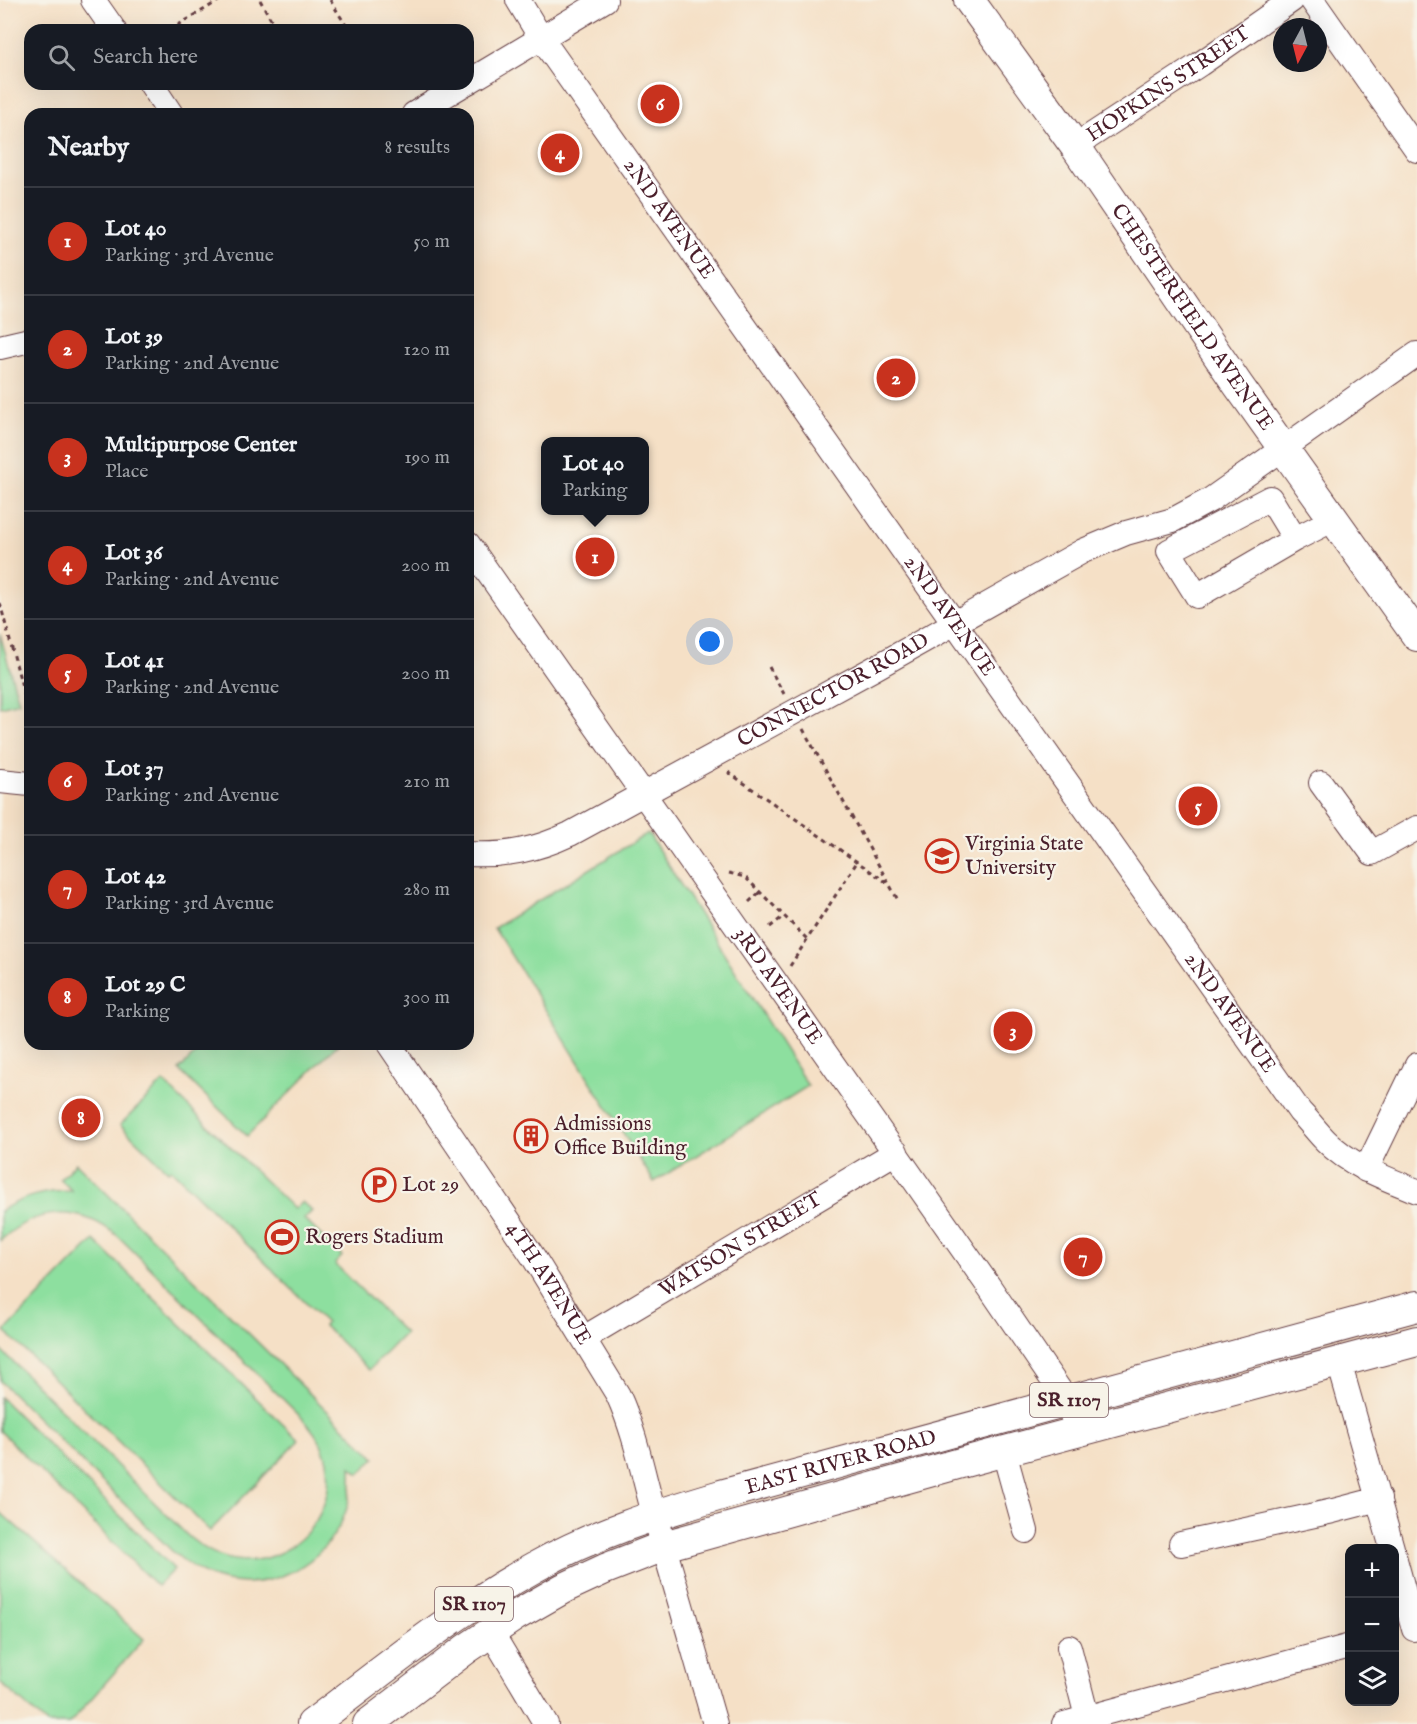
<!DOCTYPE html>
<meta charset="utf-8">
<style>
:root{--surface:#171b24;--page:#242831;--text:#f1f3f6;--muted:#9ea1a6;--line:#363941;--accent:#c8321e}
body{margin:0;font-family:"IM FELL English",serif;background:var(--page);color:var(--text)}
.controls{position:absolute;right:18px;bottom:18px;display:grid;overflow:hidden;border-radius:12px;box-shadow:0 6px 24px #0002}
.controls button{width:54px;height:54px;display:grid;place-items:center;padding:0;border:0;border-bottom:2px solid var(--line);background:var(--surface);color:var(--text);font:30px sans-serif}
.compass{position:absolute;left:1273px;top:18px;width:54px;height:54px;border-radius:50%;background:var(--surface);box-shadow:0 6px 24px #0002;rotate:187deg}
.you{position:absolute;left:710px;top:642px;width:21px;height:21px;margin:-15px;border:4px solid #fff;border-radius:50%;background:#1a73e8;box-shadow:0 0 0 9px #1a73e833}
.badge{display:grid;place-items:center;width:39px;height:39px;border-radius:50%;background:var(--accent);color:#fff;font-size:20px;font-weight:700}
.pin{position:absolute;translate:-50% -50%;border:3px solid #fff;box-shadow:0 2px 6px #0006}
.popup{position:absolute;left:541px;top:437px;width:108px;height:78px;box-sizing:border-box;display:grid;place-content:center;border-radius:12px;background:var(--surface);filter:drop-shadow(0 2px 4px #0005);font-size:20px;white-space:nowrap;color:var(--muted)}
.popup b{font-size:22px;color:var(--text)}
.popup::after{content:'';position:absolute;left:50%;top:100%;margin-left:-12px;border:12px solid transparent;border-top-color:var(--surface)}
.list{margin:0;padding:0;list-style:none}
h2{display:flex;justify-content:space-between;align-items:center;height:78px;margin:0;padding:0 24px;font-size:26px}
h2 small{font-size:20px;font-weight:400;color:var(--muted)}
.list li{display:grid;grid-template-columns:39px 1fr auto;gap:18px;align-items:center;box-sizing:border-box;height:108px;padding:0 24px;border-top:2px solid var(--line)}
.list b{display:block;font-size:22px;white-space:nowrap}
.list p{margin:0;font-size:20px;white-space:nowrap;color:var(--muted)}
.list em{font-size:20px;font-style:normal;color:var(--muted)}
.icon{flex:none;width:33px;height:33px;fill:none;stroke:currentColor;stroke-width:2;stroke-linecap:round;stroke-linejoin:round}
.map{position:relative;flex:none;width:1417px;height:1724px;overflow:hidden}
.search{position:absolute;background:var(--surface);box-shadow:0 6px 24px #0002;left:24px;top:24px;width:450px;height:66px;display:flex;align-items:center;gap:15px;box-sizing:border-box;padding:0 21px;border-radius:18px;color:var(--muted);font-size:22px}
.panel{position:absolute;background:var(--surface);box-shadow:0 6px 24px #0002;left:24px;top:108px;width:450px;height:942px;border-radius:18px}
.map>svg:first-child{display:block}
.green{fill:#8ddf9f;stroke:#6c7f65;stroke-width:1.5}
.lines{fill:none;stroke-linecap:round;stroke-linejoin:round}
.minor-casing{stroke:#643c42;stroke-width:26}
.major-casing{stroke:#643c42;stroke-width:32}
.path{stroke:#643c42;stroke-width:3;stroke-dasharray:4.5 4.5;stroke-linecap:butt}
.minor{stroke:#fff;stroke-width:24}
.major{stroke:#fff;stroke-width:30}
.labels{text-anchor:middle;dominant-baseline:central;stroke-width:4.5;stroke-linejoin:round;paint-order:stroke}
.shield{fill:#f7f3e8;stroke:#7e5f64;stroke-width:1.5}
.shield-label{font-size:20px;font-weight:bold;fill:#4a1f2b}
.street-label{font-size:21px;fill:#4a1f2b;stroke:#f7f3e8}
.poi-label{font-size:21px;fill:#4a1f2b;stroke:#f7f3e8;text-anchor:start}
</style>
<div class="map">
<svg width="1417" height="1724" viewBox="0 0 1417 1724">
<rect width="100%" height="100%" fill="#f7f3e8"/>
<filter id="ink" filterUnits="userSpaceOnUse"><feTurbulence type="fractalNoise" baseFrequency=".0167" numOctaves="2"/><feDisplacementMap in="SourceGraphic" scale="12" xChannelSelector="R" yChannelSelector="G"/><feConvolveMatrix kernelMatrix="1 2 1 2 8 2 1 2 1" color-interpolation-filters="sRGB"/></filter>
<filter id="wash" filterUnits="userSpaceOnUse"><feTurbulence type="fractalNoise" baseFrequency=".008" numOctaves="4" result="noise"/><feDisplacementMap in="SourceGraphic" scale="24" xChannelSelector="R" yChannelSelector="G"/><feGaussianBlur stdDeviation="1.35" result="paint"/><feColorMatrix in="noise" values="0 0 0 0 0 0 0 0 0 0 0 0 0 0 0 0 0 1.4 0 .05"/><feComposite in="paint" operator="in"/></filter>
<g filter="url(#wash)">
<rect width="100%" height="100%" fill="#f5e0c6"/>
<!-- green -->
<path class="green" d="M0,634L19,702L0,707Z
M648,833L808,1086L654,1182L494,928Z
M205,1044H338L247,1136L179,1070Z
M163,1082L294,1209L302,1202L312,1211L304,1219L342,1256L335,1264L405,1333L369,1370L324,1326L326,1323L171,1169L168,1171L120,1125Z
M76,1163L375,1458L359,1474L351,1467C352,1485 350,1504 342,1521C318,1571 256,1598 205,1574C193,1568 184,1561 174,1553L0,1381V1349L189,1537C201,1547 214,1555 229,1559C293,1572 348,1506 322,1446C318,1436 311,1428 304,1420L119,1237C80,1205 37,1206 0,1241V1211C25,1196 43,1191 72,1191L60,1179Z
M94,1240L299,1440L210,1531L5,1331Z
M0,1397L174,1569L157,1586L0,1431Z
M0,1512L144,1639L69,1724H47L0,1682Z"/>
</g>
<g filter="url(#ink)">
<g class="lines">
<!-- minor casing -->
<g class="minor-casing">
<g id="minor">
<path d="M93,0L114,30"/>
<path id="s1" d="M518,0L541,38L1300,1112C1309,1121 1317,1132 1326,1141C1351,1166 1385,1178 1417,1191"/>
<path d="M1312,0L1417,150"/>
<path d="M468,82L605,0"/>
<path d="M151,84L171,114"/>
<path d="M414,114L464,84"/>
<path id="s2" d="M1075,146L1200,64L1292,0"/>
<path d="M0,347L30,340"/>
<path d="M1295,539L1197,596L1169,551L1270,498L1295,539L1334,519"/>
<path id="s3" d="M468,544L990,1288L1067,1401L1078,1432"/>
<path d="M0,781L30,784"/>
<path d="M1321,783L1372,853L1417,828"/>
<path id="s4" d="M468,854C505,856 536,850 570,834L873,669L1083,551L1126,533L1173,520L1210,500L1417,354"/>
<path id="s5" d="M389,1044L534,1258L618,1395C636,1434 643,1476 655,1517C676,1586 695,1655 715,1724"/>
<path d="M1366,1170L1417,1065"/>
<path id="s6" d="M584,1338L896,1152"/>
<path d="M1339,1362L1392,1548"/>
<path d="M1004,1452L1026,1531"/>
<path d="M1181,1544L1333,1511L1379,1499"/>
<path d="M1394,1556L1414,1629"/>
<path d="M491,1632L546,1724"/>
<path d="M1069,1647L1087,1717"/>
<path d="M1064,1724L1350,1646"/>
</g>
</g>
<!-- major casing -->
<g class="major-casing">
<g id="major">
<path id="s7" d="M969,0L1075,146L1238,385L1417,636"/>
<path id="s8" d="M312,1724C385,1669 455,1611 535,1567C593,1534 657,1514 721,1495L1417,1306"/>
<path d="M368,1724L466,1649L515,1616L564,1588L605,1569L664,1546L968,1461L1417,1341"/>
</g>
</g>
<!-- path -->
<path class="path" d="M260,0L277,30
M330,0L349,30
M170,30L220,0
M0,603L30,717
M769,667L784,694
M803,729L898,900
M728,772L889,884
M729,873L745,877L807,939
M749,902L760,892
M770,927L784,916
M790,966L857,862"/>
<!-- minor -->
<use href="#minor" class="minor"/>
<!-- major -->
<use href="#major" class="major"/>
</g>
</g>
<!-- icons -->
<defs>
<g id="university-ring" transform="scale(1.725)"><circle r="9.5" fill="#f7f3e8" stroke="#c8321e" stroke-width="1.5"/><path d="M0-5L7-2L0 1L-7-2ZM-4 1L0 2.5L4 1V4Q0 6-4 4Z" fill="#c8321e"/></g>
<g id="building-ring" transform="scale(1.725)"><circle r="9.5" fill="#f7f3e8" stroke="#c8321e" stroke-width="1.5"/><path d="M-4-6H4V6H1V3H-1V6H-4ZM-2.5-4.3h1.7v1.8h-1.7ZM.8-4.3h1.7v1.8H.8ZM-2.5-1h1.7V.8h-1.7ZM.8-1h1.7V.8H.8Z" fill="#c8321e"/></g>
<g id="parking-ring" transform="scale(1.725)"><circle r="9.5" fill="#f7f3e8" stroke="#c8321e" stroke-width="1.5"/><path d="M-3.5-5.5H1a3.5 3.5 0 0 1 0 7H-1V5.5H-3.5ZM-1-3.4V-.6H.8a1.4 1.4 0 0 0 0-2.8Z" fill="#c8321e"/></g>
<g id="stadium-ring" transform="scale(1.725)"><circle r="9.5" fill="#f7f3e8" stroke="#c8321e" stroke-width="1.5"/><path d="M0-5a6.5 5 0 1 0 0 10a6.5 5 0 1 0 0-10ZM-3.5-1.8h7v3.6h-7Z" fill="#c8321e"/></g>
</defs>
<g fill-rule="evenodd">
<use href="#university-ring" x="942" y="856"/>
<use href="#building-ring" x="531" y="1136"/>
<use href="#parking-ring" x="379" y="1185"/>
<use href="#stadium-ring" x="282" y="1237"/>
</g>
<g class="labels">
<!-- shield labels -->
<g class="shield">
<rect x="1030" y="1383" width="78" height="34" rx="4.5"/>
<rect x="435" y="1587" width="78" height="34" rx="4.5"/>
</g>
<g class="shield-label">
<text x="1069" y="1400">SR 1107</text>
<text x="474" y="1604">SR 1107</text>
</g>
<!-- street labels -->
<g class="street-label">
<text stroke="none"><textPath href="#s2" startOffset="112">HOPKINS STREET</textPath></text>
<text stroke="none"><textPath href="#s1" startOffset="266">2ND AVENUE</textPath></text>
<text stroke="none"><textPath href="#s7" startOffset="388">CHESTERFIELD AVENUE</textPath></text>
<text stroke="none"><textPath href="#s1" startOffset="752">2ND AVENUE</textPath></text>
<text stroke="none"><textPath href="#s4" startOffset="405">CONNECTOR ROAD</textPath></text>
<text stroke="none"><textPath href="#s3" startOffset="540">3RD AVENUE</textPath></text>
<text stroke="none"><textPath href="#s1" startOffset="1238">2ND AVENUE</textPath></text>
<text stroke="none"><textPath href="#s6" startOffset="182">WATSON STREET</textPath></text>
<text stroke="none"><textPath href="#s5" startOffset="288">4TH AVENUE</textPath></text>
<text stroke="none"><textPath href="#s8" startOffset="597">EAST RIVER ROAD</textPath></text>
</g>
<!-- poi labels -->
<g class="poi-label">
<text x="965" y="844">Virginia State<tspan x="965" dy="24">University</tspan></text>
<text x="554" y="1124">Admissions<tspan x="554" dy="24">Office Building</tspan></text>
<text x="402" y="1185">Lot 29</text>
<text x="305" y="1237">Rogers Stadium</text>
</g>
</g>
</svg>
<div class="controls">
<button>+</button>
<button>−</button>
<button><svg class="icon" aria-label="layers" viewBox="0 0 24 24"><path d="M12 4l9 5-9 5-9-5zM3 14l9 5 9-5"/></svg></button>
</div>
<svg class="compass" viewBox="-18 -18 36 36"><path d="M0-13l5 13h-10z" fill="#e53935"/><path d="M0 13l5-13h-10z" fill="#9ea1a6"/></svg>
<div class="you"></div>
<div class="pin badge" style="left:595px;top:557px">1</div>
<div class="popup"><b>Lot 40</b>Parking</div>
<div class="pin badge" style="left:896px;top:378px">2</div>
<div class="pin badge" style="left:1013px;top:1031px">3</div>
<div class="pin badge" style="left:560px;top:153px">4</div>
<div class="pin badge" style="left:1198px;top:806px">5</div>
<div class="pin badge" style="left:660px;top:104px">6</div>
<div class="pin badge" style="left:1083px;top:1257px">7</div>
<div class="pin badge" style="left:81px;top:1118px">8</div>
<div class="search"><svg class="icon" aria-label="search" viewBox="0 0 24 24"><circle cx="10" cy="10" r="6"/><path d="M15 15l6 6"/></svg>Search here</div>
<section class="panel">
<h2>Nearby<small>8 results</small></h2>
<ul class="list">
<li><span class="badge">1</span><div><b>Lot 40</b><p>Parking · 3rd Avenue</p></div><em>50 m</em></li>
<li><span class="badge">2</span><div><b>Lot 39</b><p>Parking · 2nd Avenue</p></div><em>120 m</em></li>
<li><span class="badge">3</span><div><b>Multipurpose Center</b><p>Place</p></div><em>190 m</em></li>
<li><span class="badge">4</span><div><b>Lot 36</b><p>Parking · 2nd Avenue</p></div><em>200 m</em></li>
<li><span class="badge">5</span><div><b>Lot 41</b><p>Parking · 2nd Avenue</p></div><em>200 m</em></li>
<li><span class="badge">6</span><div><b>Lot 37</b><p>Parking · 2nd Avenue</p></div><em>210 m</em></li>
<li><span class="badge">7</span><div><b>Lot 42</b><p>Parking · 3rd Avenue</p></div><em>280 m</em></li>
<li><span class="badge">8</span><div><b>Lot 29 C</b><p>Parking</p></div><em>300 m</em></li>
</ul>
</section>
</div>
